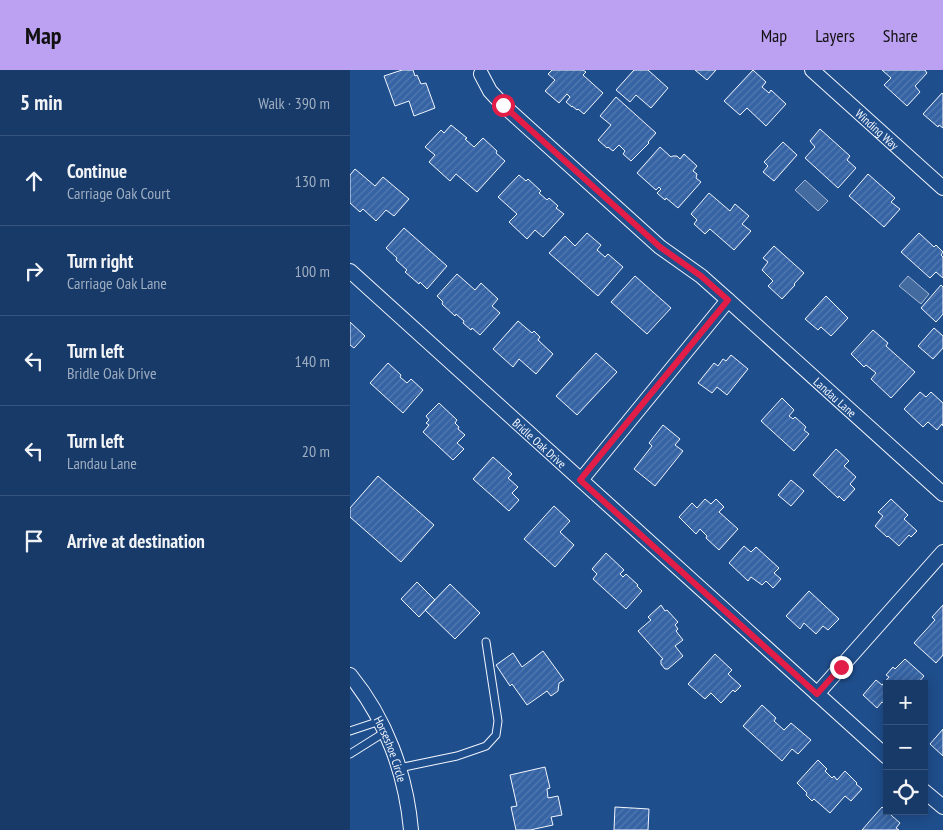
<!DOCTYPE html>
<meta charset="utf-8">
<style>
:root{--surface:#173a69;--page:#20416f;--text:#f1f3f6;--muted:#9eadc0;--line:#36547d;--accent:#bca0f2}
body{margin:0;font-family:"PT Sans Narrow",sans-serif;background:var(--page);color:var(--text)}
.controls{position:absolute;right:15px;bottom:15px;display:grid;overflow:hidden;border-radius:0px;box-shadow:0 2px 12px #0003}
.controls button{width:45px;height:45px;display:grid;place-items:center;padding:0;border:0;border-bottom:1px solid var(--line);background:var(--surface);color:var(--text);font:25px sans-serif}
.stop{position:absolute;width:15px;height:15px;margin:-11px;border:4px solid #e11d48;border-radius:50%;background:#fff}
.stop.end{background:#e11d48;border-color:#fff;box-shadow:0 1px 5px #0008}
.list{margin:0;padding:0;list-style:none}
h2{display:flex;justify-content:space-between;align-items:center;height:65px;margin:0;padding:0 20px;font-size:21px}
h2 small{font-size:16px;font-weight:400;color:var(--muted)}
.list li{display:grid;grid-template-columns:32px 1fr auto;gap:15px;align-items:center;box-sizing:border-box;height:90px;padding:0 20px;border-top:1px solid var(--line)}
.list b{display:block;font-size:19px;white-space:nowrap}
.list p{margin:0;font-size:16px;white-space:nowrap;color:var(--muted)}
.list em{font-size:16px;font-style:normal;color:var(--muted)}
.icon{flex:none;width:28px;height:28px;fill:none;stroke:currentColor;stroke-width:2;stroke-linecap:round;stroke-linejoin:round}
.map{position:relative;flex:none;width:593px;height:760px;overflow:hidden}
header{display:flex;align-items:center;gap:30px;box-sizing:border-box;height:70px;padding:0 25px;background:var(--accent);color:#111}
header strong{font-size:24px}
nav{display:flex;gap:28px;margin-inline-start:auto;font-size:18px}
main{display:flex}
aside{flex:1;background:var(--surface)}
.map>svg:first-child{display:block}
.water{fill:#446ba0;stroke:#a8bbd7}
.building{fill:url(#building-hatch);stroke:#f2f6ff}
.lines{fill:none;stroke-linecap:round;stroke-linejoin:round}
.lane-casing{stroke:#f2f6ff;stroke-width:9}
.street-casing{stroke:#f2f6ff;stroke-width:16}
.lane{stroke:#1f4e8c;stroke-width:7}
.street{stroke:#1f4e8c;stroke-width:14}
.route{stroke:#e11d48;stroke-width:6}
.labels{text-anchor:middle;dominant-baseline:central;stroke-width:4;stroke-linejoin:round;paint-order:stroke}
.street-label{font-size:12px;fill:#f2f6ff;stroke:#1f4e8c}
</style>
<header>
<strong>Map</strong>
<nav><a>Map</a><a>Layers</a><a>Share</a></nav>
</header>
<main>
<aside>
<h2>5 min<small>Walk · 390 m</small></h2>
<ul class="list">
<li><svg class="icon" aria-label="ahead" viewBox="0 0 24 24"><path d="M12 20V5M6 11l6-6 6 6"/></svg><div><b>Continue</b><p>Carriage Oak Court</p></div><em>130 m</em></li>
<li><svg class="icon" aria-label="right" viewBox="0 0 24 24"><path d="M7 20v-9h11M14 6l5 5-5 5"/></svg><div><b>Turn right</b><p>Carriage Oak Lane</p></div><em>100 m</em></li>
<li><svg class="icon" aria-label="left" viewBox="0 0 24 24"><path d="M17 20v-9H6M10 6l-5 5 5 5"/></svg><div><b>Turn left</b><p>Bridle Oak Drive</p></div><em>140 m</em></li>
<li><svg class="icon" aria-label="left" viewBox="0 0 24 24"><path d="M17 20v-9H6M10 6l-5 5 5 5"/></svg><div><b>Turn left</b><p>Landau Lane</p></div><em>20 m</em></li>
<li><svg class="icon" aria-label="arrive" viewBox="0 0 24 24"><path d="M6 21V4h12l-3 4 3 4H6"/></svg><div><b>Arrive at destination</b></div></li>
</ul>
</aside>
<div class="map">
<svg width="593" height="760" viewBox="0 0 593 760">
<defs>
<pattern id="building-hatch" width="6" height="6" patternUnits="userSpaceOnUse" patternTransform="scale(1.25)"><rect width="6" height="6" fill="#3563a3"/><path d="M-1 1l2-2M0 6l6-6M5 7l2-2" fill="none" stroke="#537ab1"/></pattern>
</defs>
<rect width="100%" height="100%" fill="#1f4e8c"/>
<!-- water -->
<path class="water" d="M455,110L478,131L468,141L445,120Z
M558,206L579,224L571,234L549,216Z"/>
<!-- building -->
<path class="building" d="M52,0H63L65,6L67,5L71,14L76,13L85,38L64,46L59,31L45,36L34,6Z
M202,0H233L236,2L233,5L253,23L234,44L228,39L227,40L222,36V37L216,32L220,27L217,24L209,33L195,21L205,10L198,4Z
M284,0H298L318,18L301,38L286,25L280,32L266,20Z
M345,0H366L357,10Z
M403,0L416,12L412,17L419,23L421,20L436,34L416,56L397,38L390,45L374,31Z
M532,0H575L577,3L565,16L570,22L557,36L534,15L541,8Z
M592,23L593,24V58L589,55L588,57L573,44Z
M266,27L306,63L298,72L299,73L281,91L273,84L275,81L269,75L263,81L258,77L257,78L248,70L261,55L250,46Z
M101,55L117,68L115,69L124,77L133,68L147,81L146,83L155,91L127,122L106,104L100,111L79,92L85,85L75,77L91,60L94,63Z
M470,59L500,86L497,90L506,98L488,118L455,88L465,77L460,71Z
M433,72L447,85L424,111L413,102L418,96L414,92Z
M310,77L321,87L323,86H327L330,89L334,84L347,96L343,101L347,104L346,108L351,112L328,138L316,128L315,130L307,123L311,119L309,117L306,120L287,103Z
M5,99L25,116L33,107L59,129L44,146L36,140L26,151L13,139L10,142L0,133V105Z
M518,104L545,128L541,132L550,139L534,157L499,126Z
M169,105L176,111L178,109L191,121L189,123L197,130L199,128L208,136L206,138L214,144L193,167L185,160L177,169L159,152L167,144L148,127Z
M359,123L380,141L385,134L399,146L392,154L401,161L384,180L360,159L355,164L344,154L347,150L341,144Z
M54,158L97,196L77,219L70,212L69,214L55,202L57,200L46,190L47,188L36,178Z
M237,163L251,175L247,180L255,187L258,184L273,197L248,226L199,183L215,166L225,176Z
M569,163L584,177L586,175L593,182L591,185L593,187V208L586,202L580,208L551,182Z
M424,176L454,203L444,214L445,215L432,229L418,216L423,211L412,200L418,192L413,188Z
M107,204L125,220L131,213L148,229L142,236L150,243L130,265L122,258L121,260L113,253L114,251L106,244L105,246L92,234L93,232L87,226Z
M285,206L321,238L297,264L261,232Z
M591,215L593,217V244L586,252L571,238Z
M476,226L498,248L481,266L471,257L468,260L455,249Z
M168,251L182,263L184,261L190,267L188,270L203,284L186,304L169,289L163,297L143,279Z
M0,252L15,266L4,278L0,275Z
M584,258L593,266V278L583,289L568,276Z
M523,260L538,273L536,276L565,302L541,328L521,309L526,303L516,295L514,297L501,284Z
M246,283L267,302L227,345L206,326Z
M381,285L398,299L377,325L367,317L362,323L348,313L364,293L368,296L373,289L376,291Z
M38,293L51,305L50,307L57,313L61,309L73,320L53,343L20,313Z
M570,322L576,327L581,322L593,333V356L592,354L587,360L578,352L573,357L554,339Z
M432,328L444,340L439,346L443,349L445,347L456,357L454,360L459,364L444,381L411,351Z
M89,333L107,350L105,353L109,357L108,359L115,365L107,373L114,379L103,390L73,362L79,355L76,353L79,350L76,346Z
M313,355L330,369L325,375L333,381L305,416L284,399L302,376L299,373Z
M486,379L499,391L494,396L506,407L500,414L505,419L494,431L489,426L488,428L463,405Z
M143,387L162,404L158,408L168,417L162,423L169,430L159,441L123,409Z
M28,406L84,455L51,492L0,447V438Z
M441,410L454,421L441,436L428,425Z
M355,429L361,434L366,429L374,437L369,442L388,459L369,480L356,468L357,466L350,459L346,464L329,447L342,433L347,438Z
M541,429L558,445L554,449L567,461L561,467L559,465L549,476L538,466L537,467L525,456L533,446L528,442Z
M204,436L220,451L210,462L224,475L205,497L174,469Z
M394,476L401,482L406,477L429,498L424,503L431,509L423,518L416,511L412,515L401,507L398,511L379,493Z
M256,483L274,500L270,504L273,507L276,504L288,515L287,516L292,521L276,539L243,509L247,504L242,499Z
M67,512L85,530L69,547L51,529Z
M100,514L130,543L105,569L75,540Z
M459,521L489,549L478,560L473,556L466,564L454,553L450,559L436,546Z
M311,535L315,541L317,540L328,552L325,555L328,559L326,561L333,570L325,576L333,586L318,599H315L311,594V590L313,589L288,561L301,550L298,547Z
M593,535V585L586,593L564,573L585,550L582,547Z
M193,581L214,610L209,613L208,621L201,626L197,621L177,635L162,614L160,616L146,595L163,583L172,597Z
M365,584L382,600L378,604L391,616L385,622L383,620L371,633L361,623L355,629L338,614Z
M555,589L574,606L567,614H537V635L532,632L527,638L513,625L526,610L532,615L539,607L536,605L543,597L545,599Z
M412,635L426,648L424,651L434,660L441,653L461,670L448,684L442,679L432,691L393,656Z
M593,659V686L580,674Z
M468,690L477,699L475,701L482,708L484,706L487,710L495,701L507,713L506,714L512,719L501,731L495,726L480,743L464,729L462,731L456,725L457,723L447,713Z
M195,697L200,718L197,719L198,728L208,726L212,745L201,747L203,755L180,760H166L161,737L167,736L160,705Z
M265,737L299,739L298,760H264Z
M532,737L550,753L546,758L549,760H512Z"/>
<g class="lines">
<!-- lane casing -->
<g class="lane-casing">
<path id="lane" d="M0,661L30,651
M0,684L35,662
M49,698L107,686L136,676L146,665L148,651L136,572"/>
</g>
<!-- street casing -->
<g class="street-casing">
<g id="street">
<path id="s1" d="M462,0L593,118"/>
<path id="s2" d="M131,4L140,21L153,35L310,177L351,206L378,230L593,424"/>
<path id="s3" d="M0,201L537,687"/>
<path d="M231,410L378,230"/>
<path id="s4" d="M0,605C36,649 56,704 61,760"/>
<path d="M467,624L593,482"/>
<path d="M574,721L593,737"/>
</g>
</g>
<!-- lane -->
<use href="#lane" class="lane"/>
<!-- street -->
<use href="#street" class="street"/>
</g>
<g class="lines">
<!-- route -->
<path class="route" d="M153,35L310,177L351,206L378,230L230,410L467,624L491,597"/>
</g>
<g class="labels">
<!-- street labels -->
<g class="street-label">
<text stroke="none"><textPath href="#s1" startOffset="88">Winding Way</textPath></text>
<text stroke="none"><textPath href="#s2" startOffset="481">Landau Lane</textPath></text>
<text stroke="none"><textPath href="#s3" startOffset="256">Bridle Oak Drive</textPath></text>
<text stroke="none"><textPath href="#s4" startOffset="85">Horseshoe Circle</textPath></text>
</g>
</g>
</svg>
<div class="controls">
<button>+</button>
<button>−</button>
<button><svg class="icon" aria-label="locate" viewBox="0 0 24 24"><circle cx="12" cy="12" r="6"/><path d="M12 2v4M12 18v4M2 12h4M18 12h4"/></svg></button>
</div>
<div class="stop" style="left:153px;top:35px"></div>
<div class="stop end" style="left:491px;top:597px"></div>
</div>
</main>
